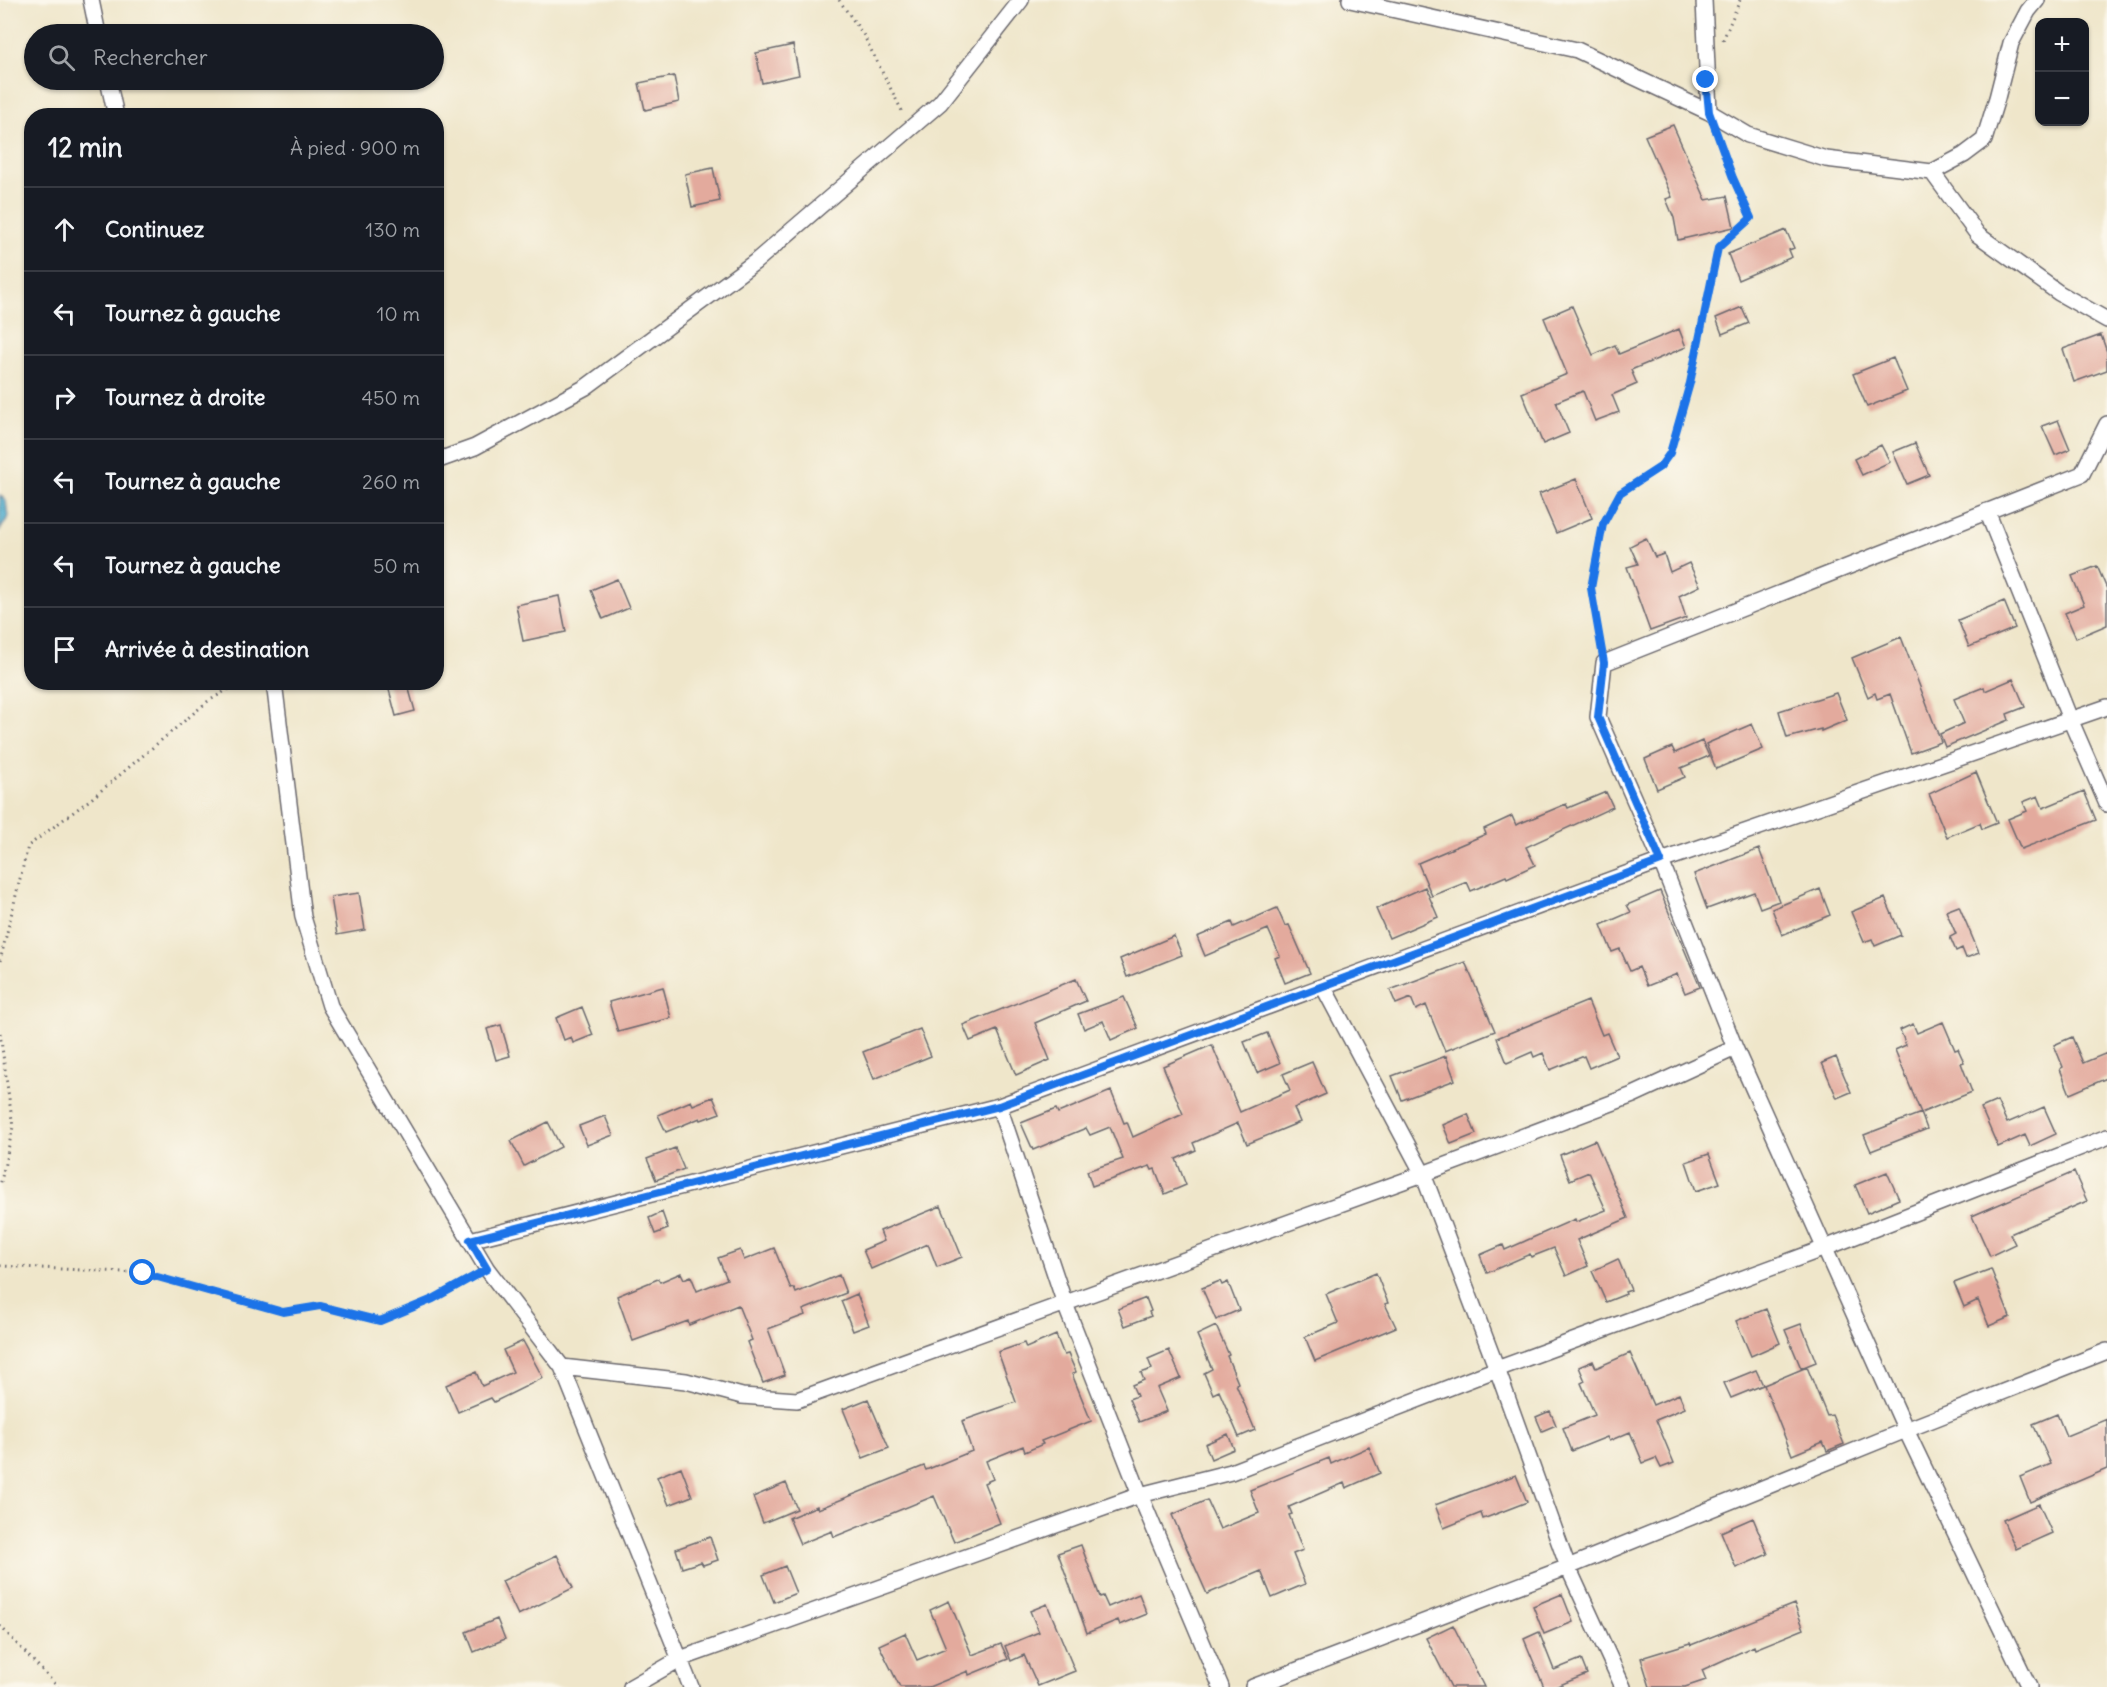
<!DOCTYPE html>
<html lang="fr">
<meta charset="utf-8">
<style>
:root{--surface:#171b24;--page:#20242c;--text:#f1f3f6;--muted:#9ea1a6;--line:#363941}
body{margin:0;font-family:Delius,sans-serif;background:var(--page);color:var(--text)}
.controls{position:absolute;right:18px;top:18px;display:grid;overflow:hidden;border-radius:12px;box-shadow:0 2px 4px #0004}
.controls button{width:54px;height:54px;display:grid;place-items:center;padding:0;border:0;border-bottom:2px solid var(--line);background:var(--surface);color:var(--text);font:30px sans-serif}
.stop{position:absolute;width:18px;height:18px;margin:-14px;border:4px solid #1a73e8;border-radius:50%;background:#fff}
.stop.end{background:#1a73e8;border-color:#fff;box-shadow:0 2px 6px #0008}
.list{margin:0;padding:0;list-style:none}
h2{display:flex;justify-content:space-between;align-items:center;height:78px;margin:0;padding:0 24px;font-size:26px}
h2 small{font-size:20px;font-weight:400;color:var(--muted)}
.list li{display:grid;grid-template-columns:39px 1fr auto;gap:18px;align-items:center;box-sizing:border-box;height:84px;padding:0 24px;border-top:2px solid var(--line)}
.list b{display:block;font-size:22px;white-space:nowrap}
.list em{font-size:20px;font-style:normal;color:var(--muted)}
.icon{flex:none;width:33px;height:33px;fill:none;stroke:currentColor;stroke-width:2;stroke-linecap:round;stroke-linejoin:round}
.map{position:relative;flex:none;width:2107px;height:1687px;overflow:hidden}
.search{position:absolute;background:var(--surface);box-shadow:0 2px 4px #0004;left:24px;top:24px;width:420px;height:66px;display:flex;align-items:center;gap:15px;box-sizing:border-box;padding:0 21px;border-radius:33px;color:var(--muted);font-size:22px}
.panel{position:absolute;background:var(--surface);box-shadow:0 2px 4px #0004;left:24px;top:108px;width:420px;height:582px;border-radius:24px}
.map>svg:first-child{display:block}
.water{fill:url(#water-ripples);stroke:#386784;stroke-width:1.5}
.building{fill:#e3aa9d}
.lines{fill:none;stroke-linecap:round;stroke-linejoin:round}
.minor-casing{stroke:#6a676d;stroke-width:18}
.path{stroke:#6a676d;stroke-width:3;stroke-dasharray:1.5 4.5;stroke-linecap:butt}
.minor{stroke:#fff;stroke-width:15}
.route{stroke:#1a73e8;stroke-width:8}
</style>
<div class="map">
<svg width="2107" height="1687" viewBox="0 0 2107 1687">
<defs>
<pattern id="water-ripples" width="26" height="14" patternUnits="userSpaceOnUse" patternTransform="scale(1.5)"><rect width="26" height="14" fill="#4daccc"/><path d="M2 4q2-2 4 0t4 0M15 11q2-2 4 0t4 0" fill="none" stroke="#408ca7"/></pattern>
</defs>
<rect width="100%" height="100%" fill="#fbf7ec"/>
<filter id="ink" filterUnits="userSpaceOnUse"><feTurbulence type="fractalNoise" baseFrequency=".0167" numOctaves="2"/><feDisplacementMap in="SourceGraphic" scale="12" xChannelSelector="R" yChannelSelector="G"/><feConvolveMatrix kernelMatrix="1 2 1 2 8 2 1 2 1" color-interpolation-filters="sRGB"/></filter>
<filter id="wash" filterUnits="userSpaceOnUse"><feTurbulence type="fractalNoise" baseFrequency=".008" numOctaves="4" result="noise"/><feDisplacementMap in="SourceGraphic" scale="24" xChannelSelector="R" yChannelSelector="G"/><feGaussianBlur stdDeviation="1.35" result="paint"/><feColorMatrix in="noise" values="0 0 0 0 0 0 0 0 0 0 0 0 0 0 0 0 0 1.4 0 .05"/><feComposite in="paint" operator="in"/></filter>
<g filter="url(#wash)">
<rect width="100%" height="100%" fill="#efe6ca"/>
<!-- water -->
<path class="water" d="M0,495L6,501L8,517L0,530Z"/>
<g id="blocks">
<!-- building -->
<path class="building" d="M793,45L799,75L762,83L756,53Z
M674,76L679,102L645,110L639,83Z
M1673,125L1706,200L1727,196L1734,227L1678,240L1674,218L1666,199L1672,197L1645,136Z
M713,168L720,201L692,207L685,174Z
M1786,230L1794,248L1789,250L1792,257L1738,280L1728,254Z
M1572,306L1593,355L1615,345L1619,354L1679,329L1686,347L1631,370L1637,384L1612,395L1619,412L1595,421L1583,391L1556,402L1569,433L1543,444L1522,393L1567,374L1544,318Z
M1742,307L1749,323L1722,334L1716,318Z
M2101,335L2107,352V370L2074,382L2063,349Z
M1893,358L1907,391L1867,407L1853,374Z
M2058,420L2070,449L2055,455L2042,426Z
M1915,443L1929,475L1907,484L1893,452Z
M1881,445L1890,462L1862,475L1854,459Z
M1576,479L1592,518L1556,533L1539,494Z
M1646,538L1655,557L1664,554L1670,572L1689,563L1700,586L1679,596L1686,618L1650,631L1627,567L1638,564L1630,546Z
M2097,566L2107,589V625L2076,638L2065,613L2084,605L2072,576Z
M617,579L629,608L603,619L591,590Z
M559,596L566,632L523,641L516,605Z
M2004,601L2015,628L1969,647L1958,620Z
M1901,637L1941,742L1911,753L1890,694L1877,699L1875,693L1868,697L1852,658Z
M2013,679L2025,707L2007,714L2009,720L1945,747L1940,734L1964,723L1954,699L1984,687L1985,691Z
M387,682H407L415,711L396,716Z
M1836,693L1847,720L1821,731V729L1787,738L1779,711Z
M1752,724L1763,749L1716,769L1706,744Z
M1702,741L1709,756L1681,768L1685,777L1657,789L1645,759L1672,747L1675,753Z
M1976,772L1997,823L1982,829L1980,823L1947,837L1929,794Z
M2084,791L2096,820L2021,849L2008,819L2027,811L2023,802L2038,796L2043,808Z
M1606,792L1613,807L1526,847L1535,865L1507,878L1506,876L1471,891L1467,882L1432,896L1418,863L1486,834L1484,829L1512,816L1516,825L1566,804L1568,808Z
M1759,849L1779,901L1760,908L1754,892L1707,909L1694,874Z
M1425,887L1438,917L1389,938L1376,909Z
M1820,889L1830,915L1782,935L1772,909Z
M1660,891L1700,987L1685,993L1677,974L1647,986L1639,967L1630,971L1620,949L1612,952L1601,925L1631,912L1627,905Z
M359,893L365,930L337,935L331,897Z
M1885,898L1901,935L1875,946L1872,939L1864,942L1851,912Z
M1959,906L1979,953L1966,958L1962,948L1956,951L1950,937L1956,934L1946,911Z
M1277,908L1285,926L1289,925L1310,973L1285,983L1275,958L1280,956L1268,929L1205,956L1197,937L1232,922L1234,927Z
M1174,936L1182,955L1127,977L1120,959Z
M1465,962L1495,1031L1445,1051L1426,1005L1416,1010L1411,998L1396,1004L1390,990Z
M1076,979L1086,1001L1035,1023L1050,1060L1016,1075L997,1030L970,1041L963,1025Z
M663,987L671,1018L618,1032L609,1002Z
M1124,997L1138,1028L1111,1040L1103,1021L1084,1029L1078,1014Z
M1588,1001L1602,1035L1607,1033L1617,1056L1589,1068L1584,1056L1550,1070L1543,1053L1534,1057L1532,1052L1507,1063L1497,1038Z
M582,1007L593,1035L573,1043L571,1037L564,1040L556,1018Z
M1943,1022L1955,1050L1958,1049L1964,1062L1961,1063L1972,1092L1921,1113L1895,1050L1906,1045L1900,1030L1913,1024L1917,1033Z
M501,1025L510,1056L496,1060L487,1029Z
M920,1029L931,1056L874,1079L863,1052Z
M1267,1033L1280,1063L1257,1073L1244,1042Z
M2072,1037L2083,1063L2107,1053V1078L2070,1094L2060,1069L2063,1067L2054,1045Z
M1212,1045L1240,1112L1290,1090L1283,1074L1312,1062L1326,1094L1294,1108L1300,1122L1247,1144L1238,1123L1193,1143L1196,1150L1176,1159L1186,1185L1165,1194L1155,1169L1152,1170L1150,1166L1092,1186L1087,1171L1123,1159L1110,1127L1090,1135L1086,1128L1033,1150L1021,1123L1056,1109L1058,1113L1111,1091L1124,1123L1127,1122L1133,1137L1183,1114L1163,1066Z
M1446,1056L1455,1080L1402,1100L1392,1076Z
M1836,1057L1851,1092L1837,1098L1822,1063Z
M713,1097L720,1113L701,1120L700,1118L666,1132L658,1115L691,1101L693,1105Z
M1997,1101L2007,1123L2044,1107L2056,1134L2030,1146L2025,1135L1998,1147L1981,1108Z
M1921,1113L1927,1129L1871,1151L1864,1135Z
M1468,1114L1476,1134L1451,1144L1443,1125Z
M605,1116L613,1135L587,1145L579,1126Z
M548,1122L561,1147L524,1166L511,1141Z
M1595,1140L1628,1218L1577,1240L1588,1266L1566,1276L1554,1248L1531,1257L1530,1254L1487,1273L1480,1255L1503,1245L1505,1250L1575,1219L1576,1222L1606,1210L1589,1172L1570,1180L1560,1155Z
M675,1148L684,1169L656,1180L647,1159Z
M1709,1154L1720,1183L1696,1191L1686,1162Z
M1887,1172L1899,1199L1867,1213L1855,1185Z
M2074,1172L2087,1201L2010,1234L2015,1244L1990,1256L1972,1216Z
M941,1206L962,1257L937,1267L928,1244L871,1269L863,1250L884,1241L880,1231Z
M662,1212L668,1229L655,1234L649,1218Z
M774,1248L791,1289L794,1288L796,1293L839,1275L846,1293L803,1310L805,1315L768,1329L785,1375L763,1383L747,1342L752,1340L738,1305L689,1325L688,1321L633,1341L617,1296L658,1279L660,1282L681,1273L684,1279L691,1276L697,1291L727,1279L718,1258L740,1250L744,1260Z
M1618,1259L1631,1290L1625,1292L1626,1294L1606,1302L1592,1271Z
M1991,1269L2010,1317L1989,1326L1978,1300L1964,1307L1954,1283Z
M1376,1273L1388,1303L1385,1304L1396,1327L1315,1361L1305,1337L1338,1323L1326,1294Z
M1220,1281L1222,1285L1228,1282L1239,1310L1216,1320L1202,1288Z
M857,1294L869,1325L853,1331L841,1301Z
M1146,1298L1151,1311L1149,1312L1151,1316L1125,1326L1118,1309Z
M1766,1309L1780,1343L1751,1356L1736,1321Z
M1801,1324L1816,1362L1801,1368L1785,1330Z
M1216,1326L1229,1355L1227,1356L1238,1383L1236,1384L1255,1430L1239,1437L1219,1391L1213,1394L1204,1373L1212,1369L1197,1335Z
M1056,1335L1064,1355L1068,1354L1076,1372L1072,1374L1091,1421L1041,1441L1043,1444L1025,1452L1023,1446L986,1461L993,1479L984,1483L1000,1523L954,1542L934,1496L834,1537L832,1531L800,1544L789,1518L817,1506L818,1509L924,1466L926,1470L972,1451L962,1421L1016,1402L998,1352L1024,1343L1026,1348Z
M523,1341L543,1378L494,1402L491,1398L458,1412L446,1385L476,1372L482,1386L513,1372L503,1350Z
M1169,1350L1181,1378L1157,1388L1167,1411L1139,1422L1129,1399L1137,1396L1132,1385L1144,1380L1141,1373L1152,1369L1148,1359Z
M1630,1353L1653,1405L1679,1394L1685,1408L1656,1420L1674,1463L1661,1468L1656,1458L1643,1463L1630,1432L1609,1441L1607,1437L1572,1451L1563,1428L1595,1415L1581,1383L1585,1381L1579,1367L1593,1361L1596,1368Z
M1807,1367L1827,1416L1832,1415L1844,1444L1827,1451L1823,1442L1792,1455L1764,1385Z
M1756,1370L1763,1385L1731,1398L1724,1383Z
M868,1399L889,1448L863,1458L843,1409Z
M1550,1411L1556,1425L1542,1431L1536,1417Z
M2057,1414L2066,1436L2107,1419V1469L2030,1502L2020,1477L2051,1464L2033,1424Z
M1228,1434L1234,1449L1211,1459L1205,1444Z
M1369,1447L1380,1473L1346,1488L1344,1483L1289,1507L1292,1514L1289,1515L1303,1550L1293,1554L1305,1584L1272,1598L1261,1571L1207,1594L1172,1515L1207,1500L1220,1529L1259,1513L1250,1490L1329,1458L1331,1464Z
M681,1467L692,1496L669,1505L657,1477Z
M1516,1475L1527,1502L1483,1519L1481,1513L1444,1528L1435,1505Z
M786,1483L797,1509L763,1523L753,1497Z
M2039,1504L2052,1533L2016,1549L2003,1520Z
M1753,1518L1768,1554L1736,1568L1721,1532Z
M710,1537L718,1560L703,1565L701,1562L682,1568L676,1549Z
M1081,1545L1100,1597L1103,1596L1108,1607L1139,1594L1147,1614L1120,1625L1118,1620L1087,1633L1058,1553Z
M557,1555L573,1588L518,1615L502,1581Z
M785,1566L796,1593L774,1602L763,1575Z
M1562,1594L1573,1622L1544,1634L1533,1606Z
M949,1601L972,1655L1001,1644L1008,1659L969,1675L968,1671L929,1687H900L879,1645L905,1633L917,1660L946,1648L930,1610Z
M1047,1604L1075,1671L1038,1686L1024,1655L1011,1661L1005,1646L1039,1632L1030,1611Z
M1794,1604L1804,1629L1755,1649L1754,1646L1702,1670L1706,1680L1685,1687H1650L1641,1658L1690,1643L1691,1645Z
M497,1619L505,1639L474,1652L466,1632Z
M1453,1625L1484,1687H1451L1426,1638Z
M1539,1632L1554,1670L1581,1659L1587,1674L1555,1687H1544L1524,1639Z"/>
</g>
</g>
<g filter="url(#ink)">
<use href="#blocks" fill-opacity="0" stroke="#6a676d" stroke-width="1.5"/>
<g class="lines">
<!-- minor casing -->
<g class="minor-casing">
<path id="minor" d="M91,0L98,34
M1350,0L1577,50L1709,112L1748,135L1826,159L1932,172L1964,155L1984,140L1997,98L2011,43L2028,11L2037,0
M1704,0L1709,112
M108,80L116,116
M1932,172L1978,235L2059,293L2107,320
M436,461L475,447L586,387L755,262L940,103L1021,0
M1987,511L2070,719L2107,804
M274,682L303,917L330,1006L487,1269L562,1367L691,1687
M1324,988L1423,1174L1497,1369L1568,1567L1623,1687
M999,1106L1065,1304L1140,1495L1221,1687
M470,1240L999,1106L1661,861L2107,707
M562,1367L686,1381L742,1396L797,1400L1423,1174L1633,1095L1735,1048
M631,1687L680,1659L1140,1495L1231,1472L1497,1369L1825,1248L2107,1137
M1253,1687L1568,1567L1906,1430L2107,1351
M2029,1687L1906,1430L1735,1048L1661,861L1598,717L1604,663L2082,474L2107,424"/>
</g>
<!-- path -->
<path class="path" d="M839,0L863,34L903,113
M1723,40L1740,0
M1601,647L1591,588L1603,524L1620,493L1660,467L1670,453L1690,383L1718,248L1751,218L1733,178L1718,136
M0,961L28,846L91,799L207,702L240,682
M0,1033L13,1127L0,1186
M0,1266L143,1273L283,1312L320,1306L380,1321L433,1299L472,1277
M0,1626L58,1687"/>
<!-- minor -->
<use href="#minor" class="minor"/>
</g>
</g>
<g class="lines" filter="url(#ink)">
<!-- route -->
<path class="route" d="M143,1273L283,1312L320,1306L380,1321L433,1299L487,1269L470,1240L999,1106L1661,861L1598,717L1604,663L1591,588L1603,524L1620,493L1660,467L1670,453L1690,383L1718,248L1751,218L1733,178L1709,112L1706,80"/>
</g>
</svg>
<div class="controls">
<button>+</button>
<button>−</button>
</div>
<div class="stop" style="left:143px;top:1273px"></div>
<div class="stop end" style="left:1706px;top:80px"></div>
<div class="search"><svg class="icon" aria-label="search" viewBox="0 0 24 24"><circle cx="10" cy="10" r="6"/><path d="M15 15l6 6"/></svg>Rechercher</div>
<section class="panel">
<h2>12 min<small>À pied · 900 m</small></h2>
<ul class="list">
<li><svg class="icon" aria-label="ahead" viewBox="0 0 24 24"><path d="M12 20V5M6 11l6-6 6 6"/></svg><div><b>Continuez</b></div><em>130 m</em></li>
<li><svg class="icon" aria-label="left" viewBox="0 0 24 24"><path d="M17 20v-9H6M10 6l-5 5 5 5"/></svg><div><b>Tournez à gauche</b></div><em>10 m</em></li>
<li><svg class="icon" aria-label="right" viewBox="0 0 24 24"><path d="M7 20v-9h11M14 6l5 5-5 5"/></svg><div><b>Tournez à droite</b></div><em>450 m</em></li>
<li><svg class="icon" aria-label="left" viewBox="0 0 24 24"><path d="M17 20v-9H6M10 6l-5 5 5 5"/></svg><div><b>Tournez à gauche</b></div><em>260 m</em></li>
<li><svg class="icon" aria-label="left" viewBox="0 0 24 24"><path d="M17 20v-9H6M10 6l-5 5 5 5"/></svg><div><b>Tournez à gauche</b></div><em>50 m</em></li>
<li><svg class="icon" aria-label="arrive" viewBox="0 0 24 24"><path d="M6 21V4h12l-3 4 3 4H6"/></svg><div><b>Arrivée à destination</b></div></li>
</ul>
</section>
</div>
